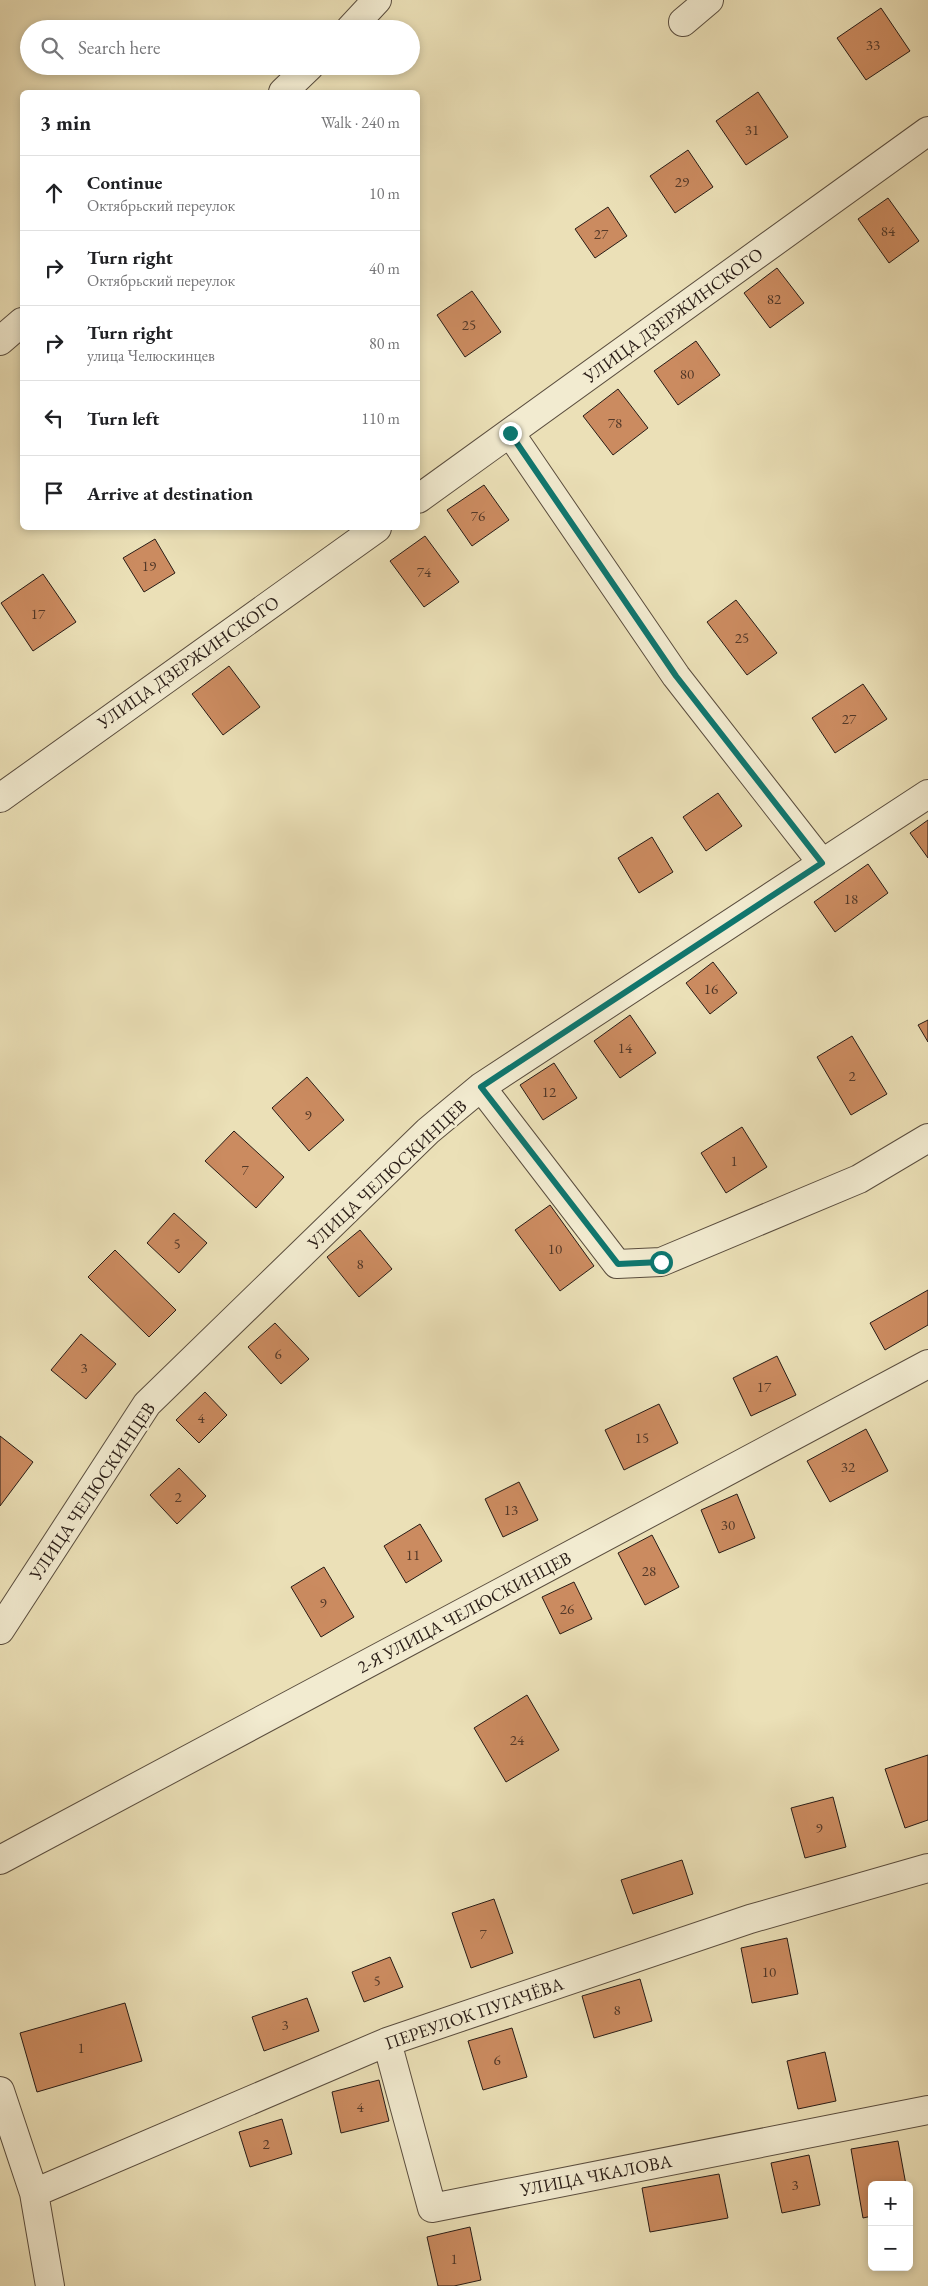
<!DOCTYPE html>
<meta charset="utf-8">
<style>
:root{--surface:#fff;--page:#f2f2f2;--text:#202124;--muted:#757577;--line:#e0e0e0}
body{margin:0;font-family:"EB Garamond",serif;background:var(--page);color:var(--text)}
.controls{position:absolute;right:15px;bottom:15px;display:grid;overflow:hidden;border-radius:8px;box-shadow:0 2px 8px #0003}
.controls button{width:45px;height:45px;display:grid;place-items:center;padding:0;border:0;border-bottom:1px solid var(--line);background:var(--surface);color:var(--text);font:25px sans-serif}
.stop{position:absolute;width:15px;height:15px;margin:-11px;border:4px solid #0f766e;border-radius:50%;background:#fff}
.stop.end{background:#0f766e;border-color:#fff;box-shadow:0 1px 5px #0008}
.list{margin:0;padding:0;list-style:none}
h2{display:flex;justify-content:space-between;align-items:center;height:65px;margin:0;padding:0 20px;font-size:21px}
h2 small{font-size:16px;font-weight:400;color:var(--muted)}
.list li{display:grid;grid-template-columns:32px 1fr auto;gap:15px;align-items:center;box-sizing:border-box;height:75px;padding:0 20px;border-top:1px solid var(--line)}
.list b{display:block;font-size:19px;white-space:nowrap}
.list p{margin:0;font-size:16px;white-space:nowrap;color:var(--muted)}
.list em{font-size:16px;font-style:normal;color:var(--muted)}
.icon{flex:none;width:28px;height:28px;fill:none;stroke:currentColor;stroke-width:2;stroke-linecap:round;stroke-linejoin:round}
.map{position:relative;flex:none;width:928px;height:2286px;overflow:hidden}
.search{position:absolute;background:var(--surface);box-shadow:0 2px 8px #0003;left:20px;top:20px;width:400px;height:55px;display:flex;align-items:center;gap:12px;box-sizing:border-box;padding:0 18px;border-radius:28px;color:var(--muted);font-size:19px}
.panel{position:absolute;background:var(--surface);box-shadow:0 2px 8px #0003;left:20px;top:90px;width:400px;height:440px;border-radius:8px}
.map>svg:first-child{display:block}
.building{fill:#cb8b60;stroke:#291c16}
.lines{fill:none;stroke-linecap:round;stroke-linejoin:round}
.minor-casing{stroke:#5a4d3e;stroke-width:30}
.minor{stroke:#f2ebd0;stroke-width:28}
.route{stroke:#0f766e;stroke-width:6}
.labels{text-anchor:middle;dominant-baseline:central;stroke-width:5;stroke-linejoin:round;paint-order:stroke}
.number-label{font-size:15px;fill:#523828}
.street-label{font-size:18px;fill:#291c16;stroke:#f2ebd0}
</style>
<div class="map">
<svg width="928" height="2286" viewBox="0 0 928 2286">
<rect width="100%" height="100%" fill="#ebe0b7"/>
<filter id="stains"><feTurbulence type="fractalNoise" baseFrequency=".004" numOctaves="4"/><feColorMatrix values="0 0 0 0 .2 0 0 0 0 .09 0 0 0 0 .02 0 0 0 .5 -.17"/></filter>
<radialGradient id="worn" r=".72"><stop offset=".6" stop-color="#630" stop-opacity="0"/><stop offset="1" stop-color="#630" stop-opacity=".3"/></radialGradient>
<!-- building -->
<path class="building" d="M881,8L910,51L866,80L837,38Z
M758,92L788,137L746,165L716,121Z
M688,150L713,187L675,213L650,176Z
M888,198L919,241L889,263L858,219Z
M608,207L627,236L595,258L575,229Z
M777,268L804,303L770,328L744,293Z
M472,291L501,332L465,357L437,315Z
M696,341L720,375L678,405L654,371Z
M618,389L648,428L613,455L583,416Z
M484,485L509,520L472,546L447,510Z
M425,536L459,582L424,607L390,561Z
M155,539L175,573L144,592L123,558Z
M43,574L76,622L33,651L1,603Z
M736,600L777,653L747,675L707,622Z
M229,666L260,707L223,735L192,694Z
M863,684L887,719L835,753L812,718Z
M718,793L742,826L706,851L683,817Z
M928,820V858L910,833Z
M652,837L673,872L639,893L618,858Z
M868,864L888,893L835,932L814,902Z
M713,962L737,993L710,1014L686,983Z
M630,1015L656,1053L620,1078L594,1041Z
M928,1020V1042L918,1025Z
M852,1036L887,1094L851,1115L817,1057Z
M554,1063L577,1098L543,1120L520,1085Z
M307,1077L344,1120L309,1151L272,1108Z
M742,1127L767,1167L726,1193L701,1153Z
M234,1131L284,1177L256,1208L205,1161Z
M550,1205L594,1266L560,1291L515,1230Z
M174,1213L207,1243L179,1273L147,1243Z
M360,1230L392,1269L359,1297L327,1257Z
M115,1250L176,1310L149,1337L88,1277Z
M928,1290V1325L885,1350L870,1323Z
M275,1323L309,1359L281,1384L248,1347Z
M81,1334L116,1364L86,1399L51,1370Z
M777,1356L796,1395L751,1416L733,1378Z
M205,1392L227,1415L199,1443L176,1420Z
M659,1404L678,1443L624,1470L605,1430Z
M866,1429L888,1471L830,1502L807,1461Z
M0,1436L33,1462L0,1506Z
M179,1468L206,1496L177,1524L150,1495Z
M519,1482L538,1520L503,1537L485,1499Z
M737,1494L755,1538L719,1553L701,1510Z
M420,1524L442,1561L406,1583L384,1546Z
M652,1535L679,1587L645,1605L618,1553Z
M324,1567L354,1617L321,1637L291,1587Z
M574,1582L592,1619L560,1634L542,1597Z
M527,1695L559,1750L506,1782L474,1728Z
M928,1755V1820L905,1828L885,1769Z
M833,1797L846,1847L805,1858L791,1808Z
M682,1860L693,1894L633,1914L621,1880Z
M494,1899L513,1953L471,1968L452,1913Z
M787,1938L798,1994L752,2003L741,1948Z
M390,1957L403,1987L364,2002L352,1972Z
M640,1979L652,2021L594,2038L582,1996Z
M307,1998L319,2031L264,2051L252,2017Z
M125,2003L142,2061L37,2092L20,2033Z
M512,2028L527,2077L483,2090L468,2041Z
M825,2052L836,2101L798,2109L787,2061Z
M379,2080L389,2121L341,2133L332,2092Z
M282,2119L292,2154L250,2167L239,2132Z
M898,2141L906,2185H872V2216L863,2218L851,2149Z
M809,2155L820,2205L782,2213L771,2163Z
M719,2174L728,2218L650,2232L642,2188Z
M470,2227L481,2280L454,2286H438L427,2237Z"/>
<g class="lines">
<!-- minor casing -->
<g class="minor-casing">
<path id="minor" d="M683,22L709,0
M350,29L377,0
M283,92L310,66
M0,341L22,322
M510,433L676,676L822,863
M418,499L928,131
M0,798L377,528
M481,1087L617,1264L661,1262L859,1179L928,1138
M0,1630L147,1404L428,1131L481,1087L928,794
M0,1860L928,1364
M387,2042L432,2208L928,2110
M0,2091L34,2193L50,2286
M34,2193L387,2042L750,1919L928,1868"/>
</g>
<!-- minor -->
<use href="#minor" class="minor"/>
</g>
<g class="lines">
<!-- route -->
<path class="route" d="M510,433L676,676L822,863L481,1087L618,1264L661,1262"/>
</g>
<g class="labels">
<!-- number labels -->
<g class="number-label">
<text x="873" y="44">33</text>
<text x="752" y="129">31</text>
<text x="682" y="181">29</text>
<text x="888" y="230">84</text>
<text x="601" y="233">27</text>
<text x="774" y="298">82</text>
<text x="469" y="324">25</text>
<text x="687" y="373">80</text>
<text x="615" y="422">78</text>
<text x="478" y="515">76</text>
<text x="149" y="565">19</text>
<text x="424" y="571">74</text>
<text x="38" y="613">17</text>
<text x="742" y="637">25</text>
<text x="849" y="718">27</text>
<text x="851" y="898">18</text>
<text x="711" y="988">16</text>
<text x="625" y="1047">14</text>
<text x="852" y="1075">2</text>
<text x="549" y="1091">12</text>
<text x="308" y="1114">9</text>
<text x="734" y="1160">1</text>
<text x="245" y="1169">7</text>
<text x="177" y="1243">5</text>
<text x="555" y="1248">10</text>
<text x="360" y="1263">8</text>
<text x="278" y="1353">6</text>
<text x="84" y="1367">3</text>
<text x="764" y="1386">17</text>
<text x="201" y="1417">4</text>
<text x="642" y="1437">15</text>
<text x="848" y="1466">32</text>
<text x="178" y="1496">2</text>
<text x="511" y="1509">13</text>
<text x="728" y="1524">30</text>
<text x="413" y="1554">11</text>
<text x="649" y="1570">28</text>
<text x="323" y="1602">9</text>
<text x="567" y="1608">26</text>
<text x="517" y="1739">24</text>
<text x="819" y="1827">9</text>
<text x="483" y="1933">7</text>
<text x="769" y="1971">10</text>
<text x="377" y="1980">5</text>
<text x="617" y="2009">8</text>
<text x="285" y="2024">3</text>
<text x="81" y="2047">1</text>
<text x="497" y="2059">6</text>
<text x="360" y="2106">4</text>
<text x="266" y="2143">2</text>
<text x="795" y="2184">3</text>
<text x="454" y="2258">1</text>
</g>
<!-- street labels -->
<g class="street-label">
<text transform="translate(673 315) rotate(-36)">УЛИЦА ДЗЕРЖИНСКОГО</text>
<text transform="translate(188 662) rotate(-35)">УЛИЦА ДЗЕРЖИНСКОГО</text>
<text transform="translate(387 1174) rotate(-43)">УЛИЦА ЧЕЛЮСКИНЦЕВ</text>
<text transform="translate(92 1491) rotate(-56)">УЛИЦА ЧЕЛЮСКИНЦЕВ</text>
<text transform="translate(464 1612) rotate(-28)">2-Я УЛИЦА ЧЕЛЮСКИНЦЕВ</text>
<text transform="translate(474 2013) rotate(-19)">ПЕРЕУЛОК ПУГАЧЁВА</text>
<text transform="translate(596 2175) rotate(-11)">УЛИЦА ЧКАЛОВА</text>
</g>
</g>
<rect width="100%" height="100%" filter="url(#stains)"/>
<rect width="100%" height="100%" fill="url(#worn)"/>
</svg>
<div class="controls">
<button>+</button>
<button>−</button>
</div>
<div class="stop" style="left:661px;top:1262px"></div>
<div class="stop end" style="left:510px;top:433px"></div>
<div class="search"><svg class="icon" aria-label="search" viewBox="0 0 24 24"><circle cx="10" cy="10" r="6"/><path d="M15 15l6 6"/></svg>Search here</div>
<section class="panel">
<h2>3 min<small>Walk · 240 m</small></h2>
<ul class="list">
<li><svg class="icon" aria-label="ahead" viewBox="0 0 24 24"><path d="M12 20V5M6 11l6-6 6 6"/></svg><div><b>Continue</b><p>Октябрьский переулок</p></div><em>10 m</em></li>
<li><svg class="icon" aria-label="right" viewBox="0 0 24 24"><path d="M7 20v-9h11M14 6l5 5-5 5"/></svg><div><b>Turn right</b><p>Октябрьский переулок</p></div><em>40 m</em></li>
<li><svg class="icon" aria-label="right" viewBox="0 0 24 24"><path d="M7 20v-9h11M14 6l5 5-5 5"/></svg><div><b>Turn right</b><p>улица Челюскинцев</p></div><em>80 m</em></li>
<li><svg class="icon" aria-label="left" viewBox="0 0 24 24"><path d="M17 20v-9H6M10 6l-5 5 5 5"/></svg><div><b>Turn left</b></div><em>110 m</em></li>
<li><svg class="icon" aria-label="arrive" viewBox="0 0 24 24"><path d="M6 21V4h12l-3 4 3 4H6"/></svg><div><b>Arrive at destination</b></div></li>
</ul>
</section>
</div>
